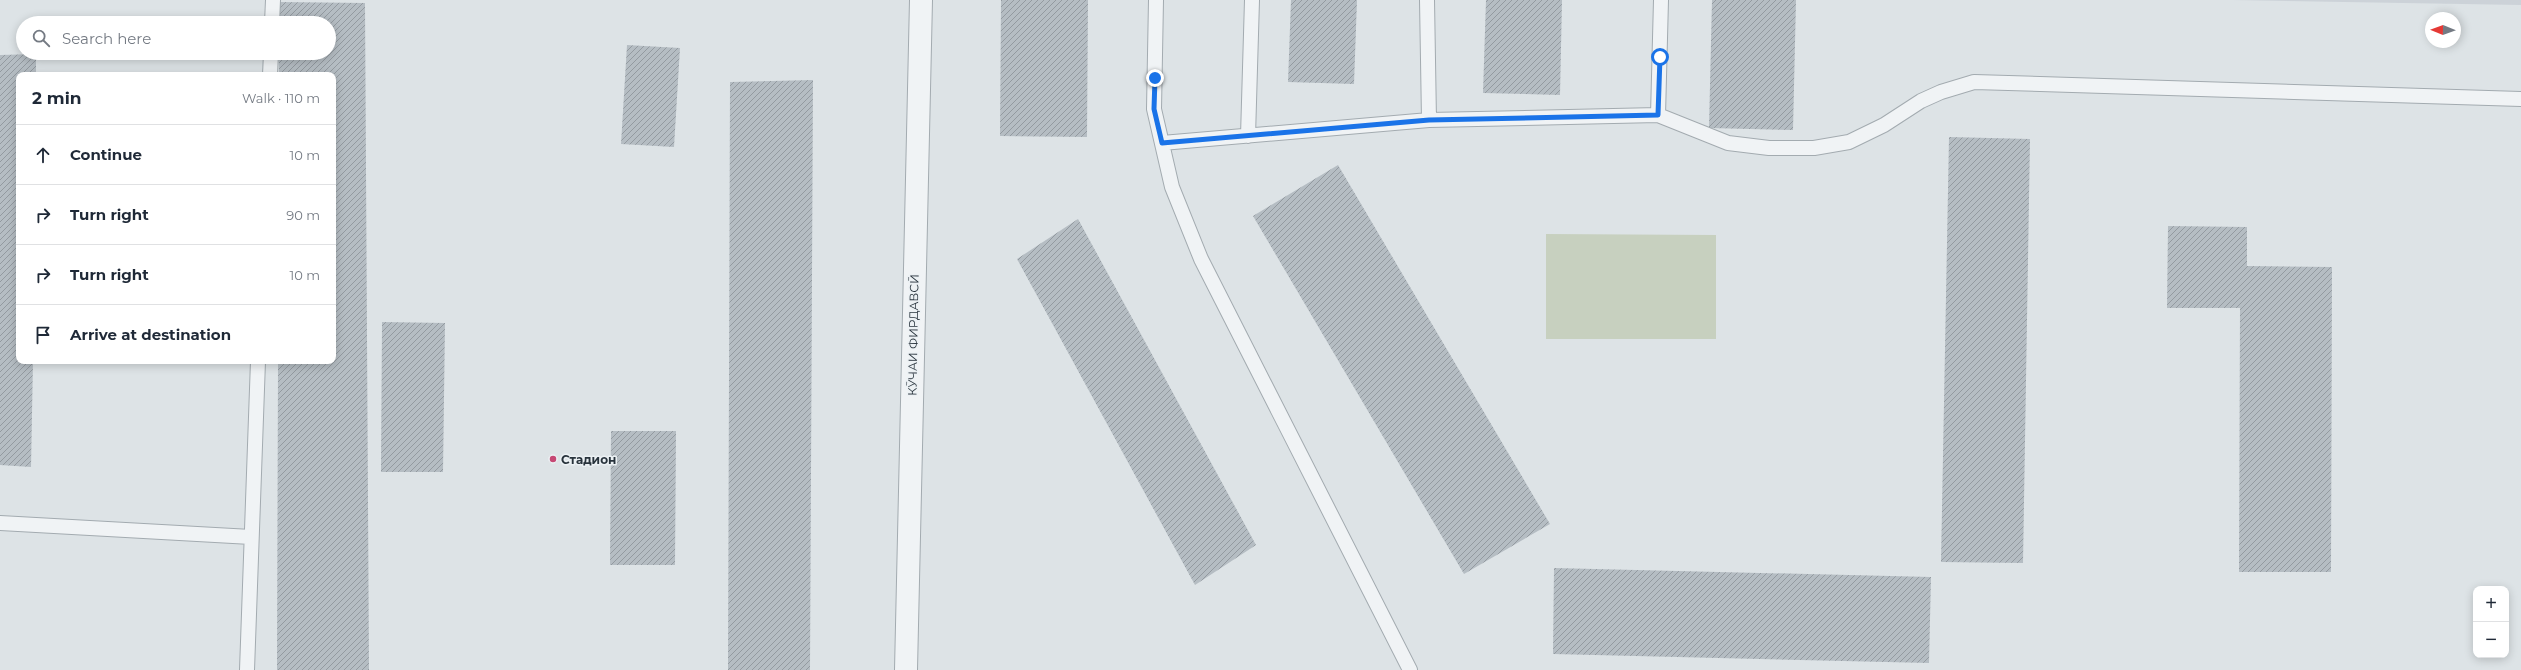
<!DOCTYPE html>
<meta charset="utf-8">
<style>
:root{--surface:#fff;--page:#f2f2f3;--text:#1f2937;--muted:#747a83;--line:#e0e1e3}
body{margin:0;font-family:Montserrat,sans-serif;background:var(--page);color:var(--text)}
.controls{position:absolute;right:12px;bottom:12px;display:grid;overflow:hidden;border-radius:8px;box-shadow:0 2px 10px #0003}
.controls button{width:36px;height:36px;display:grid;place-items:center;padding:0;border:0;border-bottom:1px solid var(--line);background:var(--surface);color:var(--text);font:20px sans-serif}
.compass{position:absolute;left:2425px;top:12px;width:36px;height:36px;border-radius:50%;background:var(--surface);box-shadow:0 2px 10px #0003;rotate:271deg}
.stop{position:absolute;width:12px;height:12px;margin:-9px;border:3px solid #1a73e8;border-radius:50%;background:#fff}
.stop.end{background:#1a73e8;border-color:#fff;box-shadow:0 1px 4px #0008}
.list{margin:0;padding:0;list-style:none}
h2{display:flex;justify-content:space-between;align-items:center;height:52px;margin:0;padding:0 16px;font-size:17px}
h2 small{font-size:13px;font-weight:400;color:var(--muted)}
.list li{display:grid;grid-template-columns:26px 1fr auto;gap:12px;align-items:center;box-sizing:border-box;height:60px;padding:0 16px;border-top:1px solid var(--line)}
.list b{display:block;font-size:15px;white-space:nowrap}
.list em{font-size:13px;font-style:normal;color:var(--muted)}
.icon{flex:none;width:22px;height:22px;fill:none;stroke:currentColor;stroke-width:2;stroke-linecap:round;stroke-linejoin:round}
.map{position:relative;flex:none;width:2521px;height:670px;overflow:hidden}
.search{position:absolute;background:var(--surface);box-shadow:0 2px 10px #0003;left:16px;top:16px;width:320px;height:44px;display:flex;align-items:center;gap:10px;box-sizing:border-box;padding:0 14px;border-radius:22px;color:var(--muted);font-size:15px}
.panel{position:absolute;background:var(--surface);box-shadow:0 2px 10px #0003;left:16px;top:72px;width:320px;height:292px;border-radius:8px}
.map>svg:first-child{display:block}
.built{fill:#ccd2d8}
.grass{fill:#c7d0bf}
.building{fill:url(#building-hatch)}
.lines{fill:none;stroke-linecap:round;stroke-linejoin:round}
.service-casing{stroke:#a3abb0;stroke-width:16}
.tertiary-casing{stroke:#a3abb0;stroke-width:24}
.service{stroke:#f0f3f5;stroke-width:14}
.tertiary{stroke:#f0f3f5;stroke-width:22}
.route{stroke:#1a73e8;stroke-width:5}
.poi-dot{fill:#c64874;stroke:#ecf1f4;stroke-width:1.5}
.labels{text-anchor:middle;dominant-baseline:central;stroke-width:3;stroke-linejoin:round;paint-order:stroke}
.street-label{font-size:12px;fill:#28333c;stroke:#ecf1f4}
.poi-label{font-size:12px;font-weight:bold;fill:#28333c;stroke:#ecf1f4;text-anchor:start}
</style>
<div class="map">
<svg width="2521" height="670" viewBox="0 0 2521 670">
<defs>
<pattern id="building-hatch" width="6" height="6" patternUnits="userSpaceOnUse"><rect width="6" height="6" fill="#b5bdc3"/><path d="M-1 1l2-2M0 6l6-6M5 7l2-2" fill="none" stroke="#939aa0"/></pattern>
</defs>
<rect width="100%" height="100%" fill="#dde3e6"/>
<!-- built -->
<path class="built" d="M2233,0H2521V5Z"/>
<!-- grass -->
<path class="grass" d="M1546,234L1716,235V339H1546Z"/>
<!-- building -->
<path class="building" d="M1001,0H1088L1087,137L1000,136Z
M1291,0H1357L1354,84L1288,82Z
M1486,0H1562L1560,95L1483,93Z
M1712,0H1796L1793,130L1709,128Z
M279,2L365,3L369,670H277L278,361H333V75H279V53H329V23H279Z
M627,45L680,48L674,147L621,144Z
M36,54V75H19V361H33L31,467L0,465V55Z
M813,80L810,670H728L730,82Z
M1949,137L2030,139L2023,563L1941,562Z
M1338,165L1550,524L1464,574L1253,216Z
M1078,219L1256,545L1195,585L1017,259Z
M2168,226L2247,227V266L2332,267L2331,572H2239L2240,308H2167Z
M382,322L445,323L443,472H381Z
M611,431H676L675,565H610Z
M1554,568L1931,577L1929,663L1553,654Z"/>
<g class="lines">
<!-- service casing -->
<g class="service-casing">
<path id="service" d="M1156,0L1154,109L1172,187L1201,259L1410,670
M1427,0L1429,120
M272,23L273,0
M270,75L271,53
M1658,115L1661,0
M1248,136L1252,0
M1162,143L1429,120L1658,115L1728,143L1769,148H1814L1849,142L1884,125L1921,101L1941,92L1974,82L2521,99
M0,523L251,537
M247,670L258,361"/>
</g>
<!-- tertiary casing -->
<g class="tertiary-casing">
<path id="tertiary" d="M906,670L921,0"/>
</g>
<!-- service -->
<use href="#service" class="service"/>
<!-- tertiary -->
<use href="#tertiary" class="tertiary"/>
</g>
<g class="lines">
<!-- route -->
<path class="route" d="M1155,78L1154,109L1162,143L1429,120L1658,115L1660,57"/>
</g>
<!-- markers -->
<circle class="poi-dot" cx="553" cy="459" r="4"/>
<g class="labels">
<!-- street labels -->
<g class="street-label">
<text transform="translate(913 335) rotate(-89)">КӮЧАИ ФИРДАВСӢ</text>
</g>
<!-- poi labels -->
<g class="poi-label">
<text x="561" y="459">Стадион</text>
</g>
</g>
</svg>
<div class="controls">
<button>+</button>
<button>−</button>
</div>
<svg class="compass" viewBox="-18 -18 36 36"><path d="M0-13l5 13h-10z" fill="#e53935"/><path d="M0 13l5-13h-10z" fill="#747a83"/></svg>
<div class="stop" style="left:1660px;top:57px"></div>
<div class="stop end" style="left:1155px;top:78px"></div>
<div class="search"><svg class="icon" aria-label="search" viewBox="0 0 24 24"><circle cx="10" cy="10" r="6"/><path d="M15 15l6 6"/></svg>Search here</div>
<section class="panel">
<h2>2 min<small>Walk · 110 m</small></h2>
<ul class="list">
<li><svg class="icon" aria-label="ahead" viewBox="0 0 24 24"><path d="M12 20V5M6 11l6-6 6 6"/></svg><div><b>Continue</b></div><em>10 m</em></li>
<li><svg class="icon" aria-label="right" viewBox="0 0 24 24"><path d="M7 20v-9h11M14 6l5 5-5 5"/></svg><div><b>Turn right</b></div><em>90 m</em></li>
<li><svg class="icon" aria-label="right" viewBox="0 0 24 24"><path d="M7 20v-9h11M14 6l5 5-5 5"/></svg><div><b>Turn right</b></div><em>10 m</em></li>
<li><svg class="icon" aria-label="arrive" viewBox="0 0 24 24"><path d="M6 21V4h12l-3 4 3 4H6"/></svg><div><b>Arrive at destination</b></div></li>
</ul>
</section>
</div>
